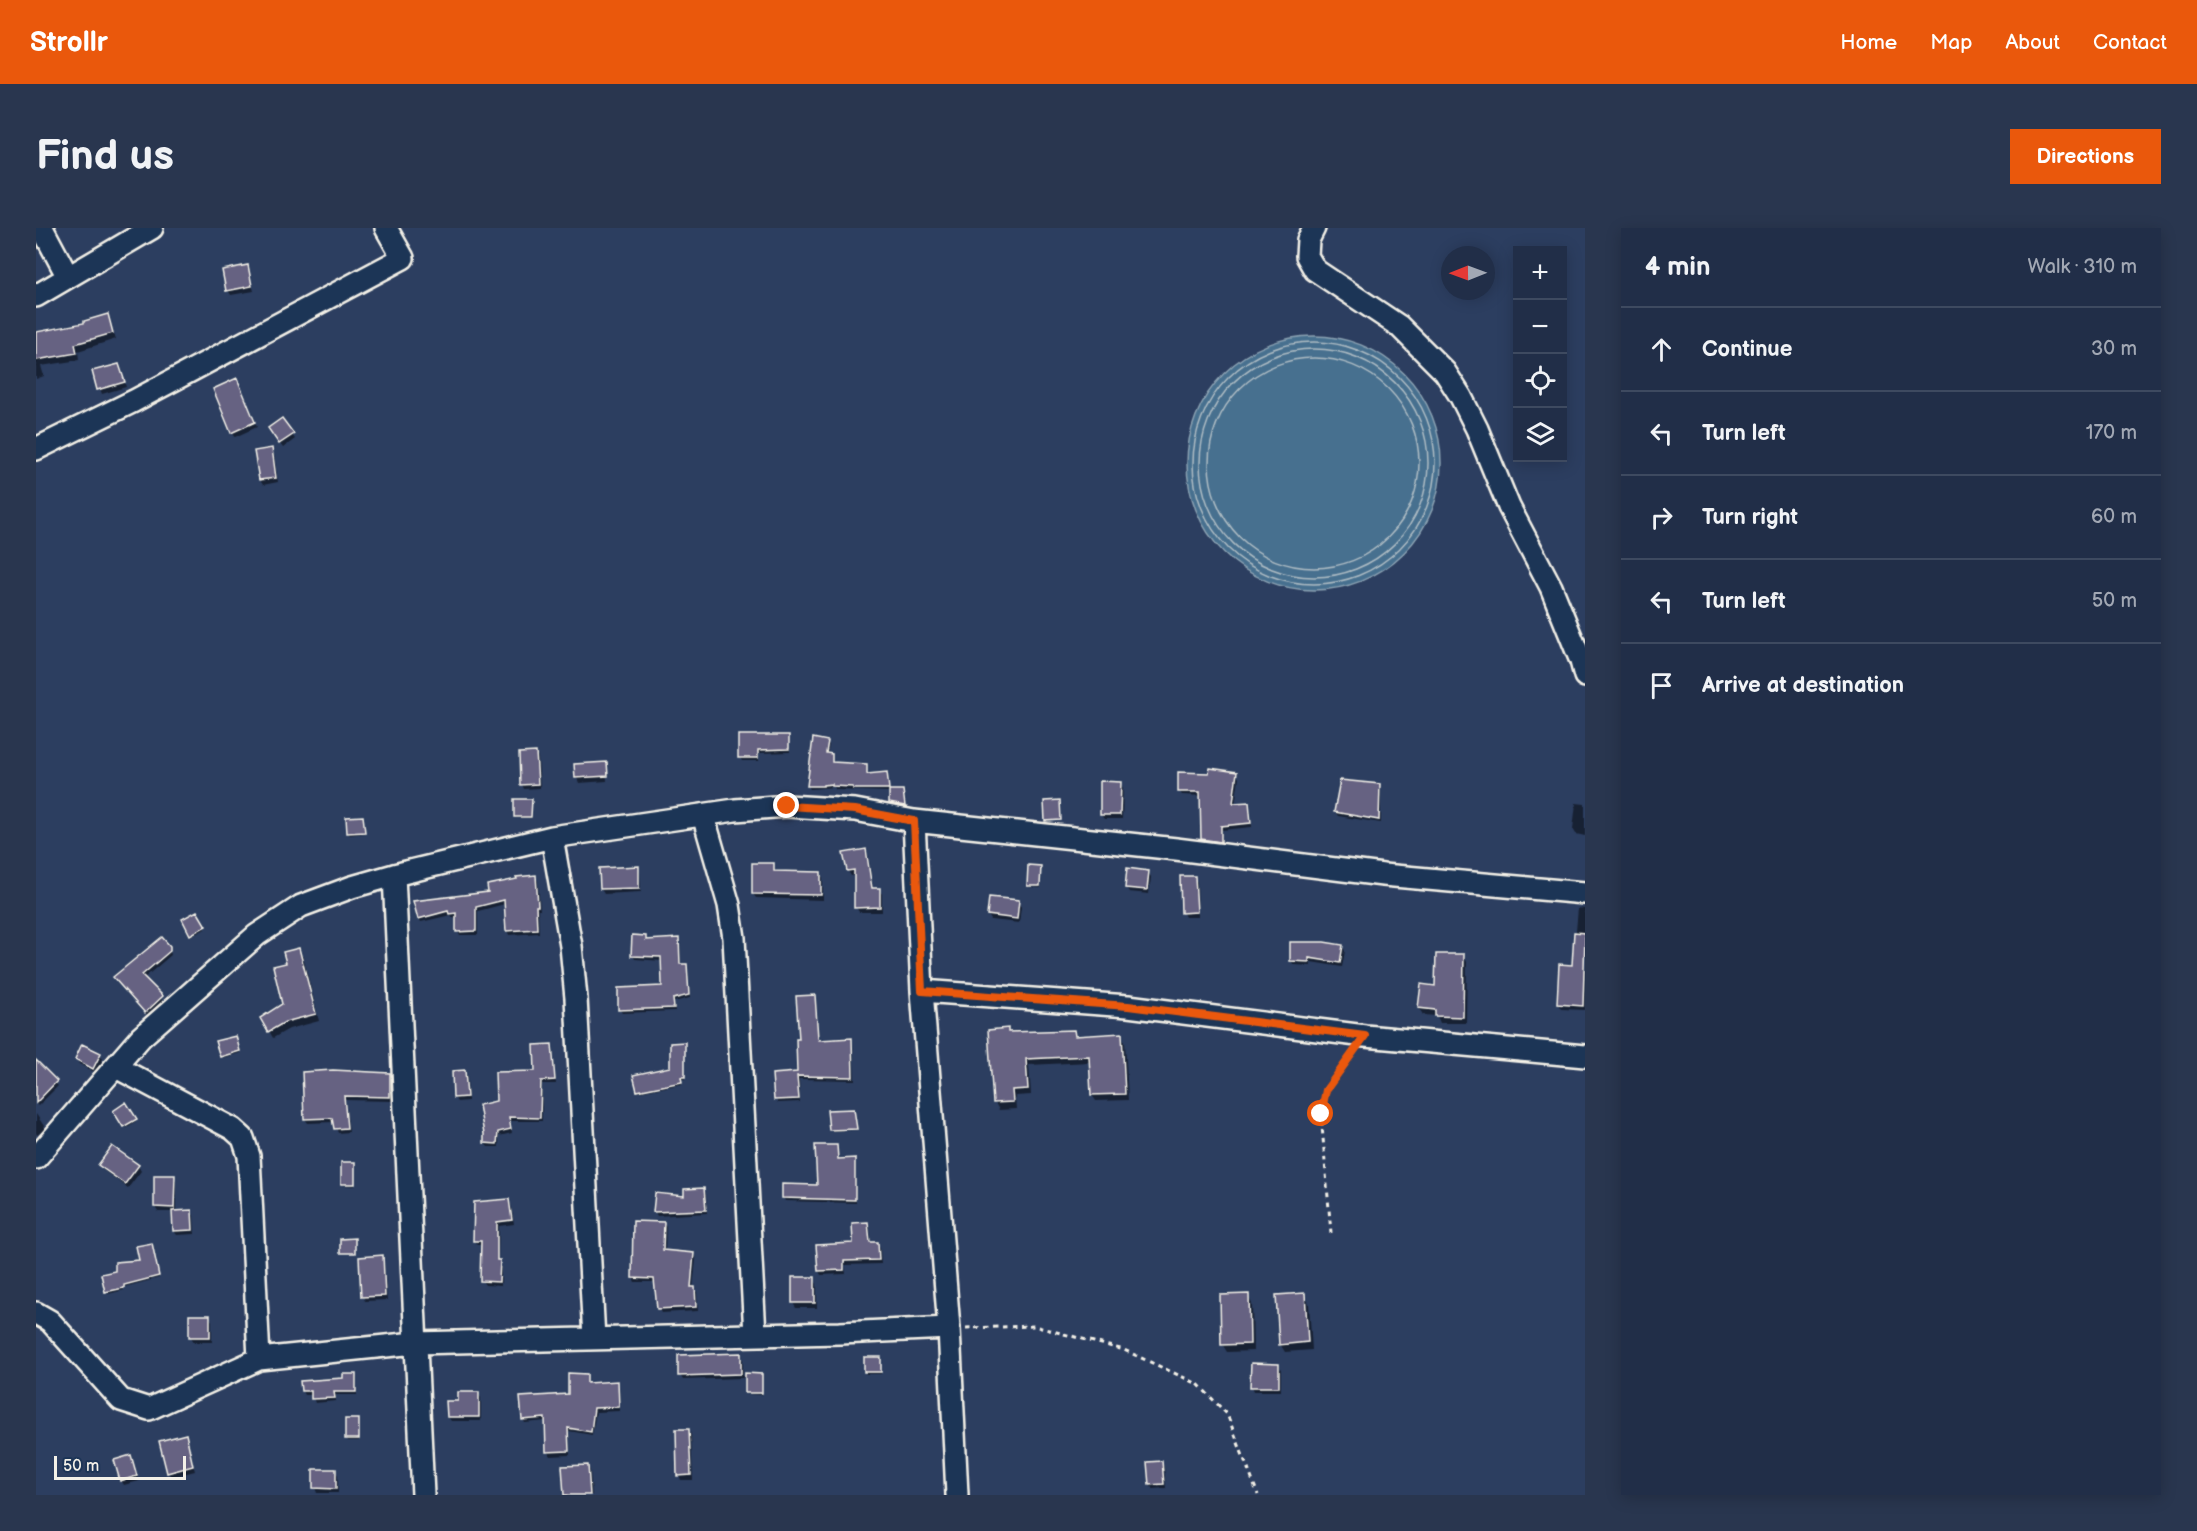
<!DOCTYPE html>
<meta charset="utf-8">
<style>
:root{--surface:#212e48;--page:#29364f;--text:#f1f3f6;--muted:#a2a8b4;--line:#3e4a60;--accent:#ea580c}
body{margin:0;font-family:"Balsamiq Sans",sans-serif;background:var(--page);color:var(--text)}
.controls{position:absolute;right:18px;top:18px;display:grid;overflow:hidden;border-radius:0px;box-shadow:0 3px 15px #0003}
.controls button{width:54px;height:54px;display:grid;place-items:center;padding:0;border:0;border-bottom:2px solid var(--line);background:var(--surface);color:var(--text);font:30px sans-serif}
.compass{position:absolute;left:1405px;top:18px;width:54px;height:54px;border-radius:50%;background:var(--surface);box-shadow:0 3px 15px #0003;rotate:269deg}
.scale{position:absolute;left:18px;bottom:15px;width:132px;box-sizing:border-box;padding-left:6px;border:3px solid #f4f1e8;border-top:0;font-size:16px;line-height:21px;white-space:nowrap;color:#f4f1e8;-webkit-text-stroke:4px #1d3557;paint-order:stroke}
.stop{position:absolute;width:18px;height:18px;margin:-14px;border:4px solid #ea580c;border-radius:50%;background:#fff}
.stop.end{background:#ea580c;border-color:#fff;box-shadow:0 2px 6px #0008}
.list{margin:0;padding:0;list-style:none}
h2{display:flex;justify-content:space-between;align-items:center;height:78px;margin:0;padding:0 24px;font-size:26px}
h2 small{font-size:20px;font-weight:400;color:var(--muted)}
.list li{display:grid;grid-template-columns:39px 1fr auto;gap:18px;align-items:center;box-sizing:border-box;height:84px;padding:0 24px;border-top:2px solid var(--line)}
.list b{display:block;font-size:22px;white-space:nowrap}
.list em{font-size:20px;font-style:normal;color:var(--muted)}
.icon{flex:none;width:33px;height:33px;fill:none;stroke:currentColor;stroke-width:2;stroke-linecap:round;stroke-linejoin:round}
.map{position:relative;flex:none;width:1549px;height:1267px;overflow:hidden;border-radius:0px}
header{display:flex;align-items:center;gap:36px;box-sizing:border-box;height:84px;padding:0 30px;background:var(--accent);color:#fff}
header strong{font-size:28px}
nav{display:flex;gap:33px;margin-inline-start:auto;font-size:21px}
.intro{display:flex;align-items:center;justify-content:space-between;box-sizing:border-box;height:144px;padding:0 36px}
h1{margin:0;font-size:42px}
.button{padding:15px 27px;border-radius:0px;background:var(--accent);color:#fff;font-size:21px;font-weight:700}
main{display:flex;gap:36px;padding:0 36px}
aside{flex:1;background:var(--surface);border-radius:0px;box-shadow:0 3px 15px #0003}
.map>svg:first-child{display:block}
.water{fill:#476f8f;stroke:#8ca3b3;stroke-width:1.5}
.shadow{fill:#0007}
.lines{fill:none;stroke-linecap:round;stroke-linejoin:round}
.shore{stroke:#afbdc4;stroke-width:1.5}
.building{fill:#666282;stroke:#f4f1e8;stroke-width:1.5}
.minor-casing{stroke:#f4f1e8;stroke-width:26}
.path{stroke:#f4f1e8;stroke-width:3;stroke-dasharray:4.5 4.5;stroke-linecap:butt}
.minor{stroke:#1d3557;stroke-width:21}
.route{stroke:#ea580c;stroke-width:8}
</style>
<header>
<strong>Strollr</strong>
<nav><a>Home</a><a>Map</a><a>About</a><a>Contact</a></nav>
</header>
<div class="intro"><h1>Find us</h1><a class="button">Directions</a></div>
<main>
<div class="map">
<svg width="1549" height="1267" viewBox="0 0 1549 1267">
<rect width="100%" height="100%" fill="#2c3e60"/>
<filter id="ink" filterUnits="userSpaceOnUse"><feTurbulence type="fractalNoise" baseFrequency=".0167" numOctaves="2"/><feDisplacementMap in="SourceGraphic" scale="12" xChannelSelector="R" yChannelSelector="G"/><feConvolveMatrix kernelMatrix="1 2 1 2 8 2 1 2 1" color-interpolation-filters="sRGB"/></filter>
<g filter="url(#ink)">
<!-- water -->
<path class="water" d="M1151 235a127 127 0 1 1 254 0a127 127 0 1 1-254 0Z"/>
<!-- shadow -->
<path class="shadow" d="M211,39L218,63L195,67L192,62Z
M71,87L80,111L42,123L43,132L5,138L8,148L0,151V119Z
M83,137L90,159L66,166L58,144Z
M203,157L221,199L199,209L197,204Z
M236,205L256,207L259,211L247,220Z
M235,222L238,227L242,254L227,257L224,252Z
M752,508L754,524L723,525V533H706L704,530Z
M791,514L793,517L791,527H795L797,535L830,537L832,548L851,546L854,564L867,563L868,565L869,579L856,577L854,564L800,562L798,559L774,561L772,558Z
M500,525L502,530L504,560L488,561L486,556Z
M570,536L572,539H570L571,553L543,555L541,550L540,537Z
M1200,546L1203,550L1199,577L1212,576L1214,580L1216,599L1186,602V617L1169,615L1166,611V568L1146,567L1143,563Z
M1084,555L1087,560L1086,591H1068L1065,587Z
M1343,558L1345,562V595L1302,588L1299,584Z
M495,572L496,590H480L479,588Z
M1540,575L1549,576V608L1540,606L1537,601Z
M326,589L329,605L314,607L312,605Z
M829,622L832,627L837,661H843L846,666V684H823L820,679V647L815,648L812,643L809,626Z
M737,637L740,644L784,645L787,650V672L720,670L717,666Z
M1004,639L1005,660L993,659L992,657Z
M602,640L604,645L605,664L568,666L565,661Z
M1112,644L1115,649L1113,666L1093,664L1090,659Z
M499,649L502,653L504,682H502L503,705L473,707L471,702L469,676L442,683V707H424L422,703V689L417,690L415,687L385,694L383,690Z
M1158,649L1161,654L1162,689H1149L1147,685Z
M982,674L985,679L983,695L955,692L952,687Z
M1542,680L1549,681V782L1525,781L1522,776L1537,738Z
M161,685L169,701L156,708L148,692Z
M610,709L612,713L642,711L644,715L645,738L650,737L652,741L654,770L638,774L639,783L586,785L584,782L627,759L626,733L599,731L597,728Z
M1306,718L1309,723L1306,739L1275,734V738L1258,737L1255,733Z
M133,719L135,727L107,751L127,773L112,788L81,752Z
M262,722L267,729L283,793L253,801L237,810L226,790L248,777L251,736Z
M1427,727L1431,734L1430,795H1404L1401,788L1387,787L1383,780Z
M778,768L780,772L783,814L815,811L817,815L819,852L763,851L764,874L742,875L740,872L763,846L765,812Z
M971,802L973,805L1037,803L1041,809L1085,807L1089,814L1092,872L1060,873L1056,867L1054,834L993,837L995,867L979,868L980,881L963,882L959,875L954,803Z
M200,811L204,825L186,830L185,828Z
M515,818L517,821L520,856H506V893H474L476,905L463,908V919H452L449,915L462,875L501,844Z
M649,818V851H645L646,856L603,864L602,863L635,840Z
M64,826L67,831L60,845L43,836L41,831Z
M3,837L22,858L2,878L0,876V840Z
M428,843L431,848L432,873L421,874L418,869Z
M267,846H354L356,851V873L309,872L313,904L302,905L298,894L272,895L269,891Z
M90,876L100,893L90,900L79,883Z
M818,882L821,902L795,903L794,901Z
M0,886L10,901L1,907L0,905Z
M801,918L803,933L818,932L820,936V975L749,973L747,969L782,959Z
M318,936L319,958L307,957L306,955Z
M64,937L102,938L105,943L92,960L67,942Z
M138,948L140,953V984L155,983L158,988L159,1006L141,1007L138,1003L137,984H122L119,979Z
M668,962L670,966L671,985L621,988L619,984Z
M472,973L475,977L478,996L463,998L462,1033L465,1038V1058L449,1057L446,1053L447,1017H441L438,1013Z
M627,995L630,999L629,1024L658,1027L660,1031L657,1060L661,1064L662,1083L625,1085L623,1081L620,1054H599L597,1050Z
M831,995L834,1000L835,1016H842L844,1020L845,1036L809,1037L810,1046L785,1047L783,1043L819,1017Z
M116,1019L123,1050L88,1059V1062L72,1066L67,1048L104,1034Z
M346,1029L348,1034L351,1072L329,1073L327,1068Z
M778,1051L781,1056V1080H760L757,1075Z
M1268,1067L1273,1075L1276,1122L1249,1124L1244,1116Z
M1212,1068L1216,1076L1217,1123L1191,1124L1186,1116Z
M154,1088H173L176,1093V1114H158L155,1109Z
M704,1127L707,1132V1150L647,1152L644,1147Z
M844,1130L845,1146H830L829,1144Z
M1243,1137L1245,1142V1163H1218L1216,1158Z
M319,1147L321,1151V1167H300V1173L279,1175L276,1167H268L266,1163V1154L308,1151Z
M550,1147L552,1156L581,1155L583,1158L584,1183L560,1184L556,1207L533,1203L534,1227L514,1228L512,1224L510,1193L489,1195L487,1191L533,1167Z
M725,1147L726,1167L711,1166L710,1165Z
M442,1165L445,1170V1193H415L412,1189L424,1175Z
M322,1193L323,1213H312L311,1211Z
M653,1202L655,1207L657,1252H645L643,1247Z
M149,1208L159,1243L135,1249L132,1244Z
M95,1229L103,1253L88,1257L85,1252Z
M1125,1234L1128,1239L1130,1260L1117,1261L1114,1257Z
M552,1238L554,1243L556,1267H531Z
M279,1242H299L302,1247V1265H281L279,1260Z"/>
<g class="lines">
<!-- shore -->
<path class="shore" d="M1157 235a121 121 0 1 1 242 0a121 121 0 1 1-242 0Z
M1164 235a114 114 0 1 1 228 0a114 114 0 1 1-228 0Z
M1173 235a105 105 0 1 1 210 0a105 105 0 1 1-210 0Z"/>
</g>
<!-- building -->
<path class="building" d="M212,37L216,58L190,63L186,42Z
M72,86L77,105L39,116L41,125L0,132V104L48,95V93Z
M83,136L89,154L61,162L56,143Z
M201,150L219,194L195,205L177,161Z
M246,190L258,206L243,216L232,200Z
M236,220L240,250L223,252L218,223Z
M702,507H753V521L722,522V530H702Z
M777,510L792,513L790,525L796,526V534L831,536V546L851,544L853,561H817V559L796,558V556L787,557V558H771Z
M500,524L502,556L484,557L483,525Z
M571,534L572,548L539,550L538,536Z
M1174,540L1201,544L1197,575L1213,574L1215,595L1185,598V614L1165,611L1164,564H1142V544L1173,545Z
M1304,552L1344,556L1343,592L1298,584Z
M1064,553L1085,554L1084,587H1064Z
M853,562H867L869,578L853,575Z
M478,571H496L495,589H478Z
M1024,572L1025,592L1009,593L1008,573Z
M327,588L329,604L311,605L310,589Z
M830,621L836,660H844V679L818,680V642L811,643L807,625Z
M716,635H738V643L785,644V667L716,666Z
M992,637L1005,638L1004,658H991Z
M603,638V660L564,661L563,640Z
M1091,640L1113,643L1111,662L1089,660Z
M500,647L502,678H500L501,701L470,703L468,672L440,679V703L420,704V685L413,686L412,683L382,691L377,673L452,664L451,657L481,651L480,649Z
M1144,648H1159L1161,684L1145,685Z
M953,669L983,672L981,691L951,687Z
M161,683L170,698L154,707L146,691Z
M1538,704L1549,705L1547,778L1521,776L1523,736L1536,737Z
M596,707L610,708V712L643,710L644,736H651L653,767L637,771L638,780L582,782V760L626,758V755L625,729L595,728Z
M126,709L134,718V723L106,747L127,768L109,785L77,749Z
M1254,714H1288L1307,717L1304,735L1273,730V734L1254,733Z
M263,720L280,786L249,794L232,804L224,790L246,776L237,738L250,735L247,724Z
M1400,726H1428L1427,789L1399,788V782L1382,780L1385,756L1399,758Z
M779,767L782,810L783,812L816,810L817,849L761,848L763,871L738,872L736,846L761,844L760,811H763L760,768Z
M972,800V804L1038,802L1039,808L1086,805L1089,866L1055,867L1053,828L990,831L992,861L976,862L977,874L957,875L952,802Z
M200,808L204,823L184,829L179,813Z
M649,814V849H645L646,854L601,863L597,847L634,839V815Z
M46,816L65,825L57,841L39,831Z
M516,816L519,852L505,853L504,890L473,889L475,901L462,904L461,916L448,915V906L443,877L460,873L459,844L499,843L498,817Z
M0,832L21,853L0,875Z
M297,842L354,845V869L308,868L311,900L298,901L296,890L268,891L266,844Z
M429,842L431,869L417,870L416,843Z
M90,874L101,891L87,899L77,883Z
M818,881L821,901L793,902L791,882Z
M779,917H801L802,931L819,930V972L746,970V956L781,957Z
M76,918L103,937L89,956L62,937Z
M305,934H319V956H305Z
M118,947H139L138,980L118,979Z
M668,960L670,982L617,984L619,965L648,968V961Z
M473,971L476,992L461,994V1032H464L463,1054L444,1053L445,1013H437L438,974Z
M156,982L157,1002L137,1003L136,983Z
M597,993L628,994L627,1022L658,1025L655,1059H659L660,1079L621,1081L618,1051L596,1050Z
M832,994L834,1014H842L843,1032L808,1033V1042L782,1043L780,1017L817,1015L816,995Z
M319,1010V1025H304V1011Z
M116,1015L123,1048L88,1057V1060L69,1064L65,1046L79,1043V1034L103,1032L100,1018Z
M347,1027L349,1068L325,1069L323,1029Z
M756,1049H779V1075H756Z
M1269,1065L1272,1114L1243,1117L1240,1067Z
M1213,1066L1214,1116L1185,1117L1184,1067Z
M153,1087H174V1109H153Z
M705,1125V1146L642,1148V1127Z
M828,1129H845V1144H828Z
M1215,1135L1243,1136V1159H1214Z
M532,1145L551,1146V1155L582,1153L583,1179L558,1180L555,1204L532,1200L533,1223L510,1224L509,1190L486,1192L484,1169L532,1166Z
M709,1145L726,1146V1165H709Z
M307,1146H320V1164H298L299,1170L275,1171V1163H265L264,1153L307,1150Z
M422,1164H443V1189H411L410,1173H422Z
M309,1191H323V1211H309Z
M640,1201H653L655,1247L641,1248Z
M150,1206L157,1238L131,1245L123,1213Z
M95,1227L101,1248L84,1253L78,1232Z
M1126,1233L1128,1256L1113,1257L1111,1234Z
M552,1237L554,1267H528L526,1238Z
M277,1241H300V1261L277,1260Z"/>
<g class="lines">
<!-- minor casing -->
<g class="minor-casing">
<path id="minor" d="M6,0L32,49
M1278,0L1272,12L1271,28L1279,42L1363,98L1409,144L1425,169L1441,201L1473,279L1515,359L1545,433L1549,448
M0,68L116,0
M0,221L98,173L367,30L350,0
M667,587L693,677L698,710L719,1107
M878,593L886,763L913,1100L921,1267
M516,609L535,718L540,770L558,1111
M358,647L387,1267
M886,763L1092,778L1329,808L1549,828
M80,839L197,901L207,910L213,928L223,1131
M0,930L105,809L221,707L265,678L316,659L358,647L516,609L699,582L751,578L819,582L878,593L1140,621L1347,647L1549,665
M0,1085L14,1093L85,1172L113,1181L223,1131L379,1115L804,1105L913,1100"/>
</g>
<!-- path -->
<path class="path" d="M1295,1005L1285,886L1290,862L1317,824
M930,1100L998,1098L1088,1122L1162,1156L1191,1186L1222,1267"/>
<!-- minor -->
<use href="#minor" class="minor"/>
</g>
</g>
<g class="lines" filter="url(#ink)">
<!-- route -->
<path class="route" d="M751,578L819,582L878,593L886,763L1092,778L1329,808L1290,862L1285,886"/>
</g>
</svg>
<div class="controls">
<button>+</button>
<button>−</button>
<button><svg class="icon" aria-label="locate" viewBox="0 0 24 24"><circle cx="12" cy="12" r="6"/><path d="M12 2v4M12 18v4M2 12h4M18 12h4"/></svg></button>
<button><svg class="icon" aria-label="layers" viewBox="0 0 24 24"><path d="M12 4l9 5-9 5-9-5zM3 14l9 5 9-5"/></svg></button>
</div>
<svg class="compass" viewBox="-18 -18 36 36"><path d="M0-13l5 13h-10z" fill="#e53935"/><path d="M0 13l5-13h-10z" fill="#a2a8b4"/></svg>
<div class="scale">50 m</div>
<div class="stop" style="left:1285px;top:886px"></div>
<div class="stop end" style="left:751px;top:578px"></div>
</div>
<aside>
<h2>4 min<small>Walk · 310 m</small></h2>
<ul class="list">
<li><svg class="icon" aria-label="ahead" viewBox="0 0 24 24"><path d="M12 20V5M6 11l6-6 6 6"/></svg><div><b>Continue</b></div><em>30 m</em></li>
<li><svg class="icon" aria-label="left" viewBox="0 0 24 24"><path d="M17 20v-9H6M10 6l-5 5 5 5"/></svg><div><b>Turn left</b></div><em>170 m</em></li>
<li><svg class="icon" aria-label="right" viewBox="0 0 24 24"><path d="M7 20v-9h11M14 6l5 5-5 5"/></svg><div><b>Turn right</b></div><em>60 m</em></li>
<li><svg class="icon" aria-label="left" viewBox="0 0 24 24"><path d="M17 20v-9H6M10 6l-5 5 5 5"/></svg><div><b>Turn left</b></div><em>50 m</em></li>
<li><svg class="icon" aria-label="arrive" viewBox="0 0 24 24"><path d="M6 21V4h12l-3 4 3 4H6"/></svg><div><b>Arrive at destination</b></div></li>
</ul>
</aside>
</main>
